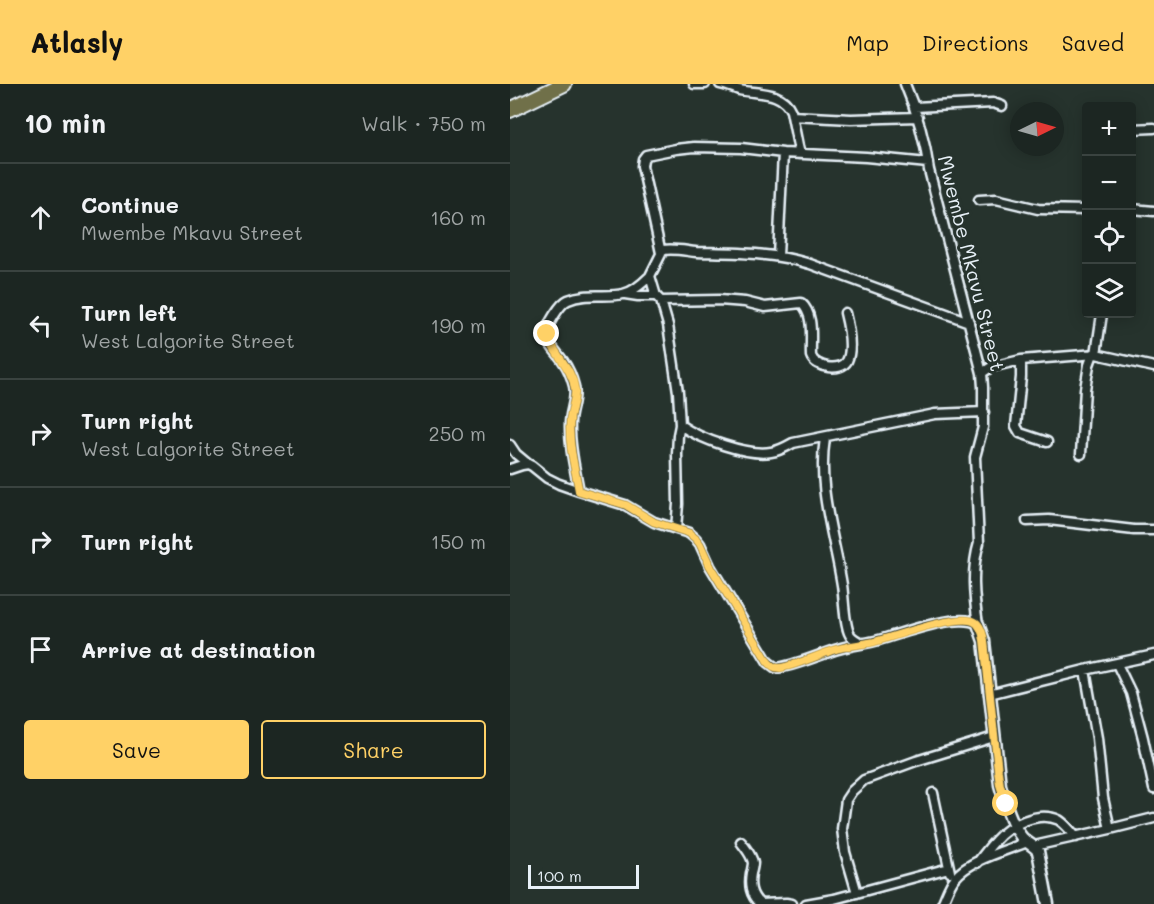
<!DOCTYPE html>
<meta charset="utf-8">
<style>
:root{--surface:#1c2622;--page:#252e2a;--text:#f1f3f6;--muted:#a0a5a5;--line:#3a4340;--accent:#ffd166}
body{margin:0;font-family:Mali,sans-serif;background:var(--page);color:var(--text)}
.controls{position:absolute;right:18px;top:18px;display:grid;overflow:hidden;border-radius:6px;box-shadow:0 3px 15px #0003}
.controls button{width:54px;height:54px;display:grid;place-items:center;padding:0;border:0;border-bottom:2px solid var(--line);background:var(--surface);color:var(--text);font:30px sans-serif}
.compass{position:absolute;left:500px;top:18px;width:54px;height:54px;border-radius:50%;background:var(--surface);box-shadow:0 3px 15px #0003;rotate:85deg}
.scale{position:absolute;left:18px;bottom:15px;width:111px;box-sizing:border-box;padding-left:6px;border:3px solid #e8f1f8;border-top:0;font-size:16px;line-height:21px;white-space:nowrap;color:#e8f1f8;-webkit-text-stroke:4px #26332d;paint-order:stroke}
.stop{position:absolute;width:18px;height:18px;margin:-14px;border:4px solid #ffd166;border-radius:50%;background:#fff}
.stop.end{background:#ffd166;border-color:#fff;box-shadow:0 2px 6px #0008}
.list{margin:0;padding:0;list-style:none}
h2{display:flex;justify-content:space-between;align-items:center;height:78px;margin:0;padding:0 24px;font-size:26px}
h2 small{font-size:20px;font-weight:400;color:var(--muted)}
.list li{display:grid;grid-template-columns:39px 1fr auto;gap:18px;align-items:center;box-sizing:border-box;height:108px;padding:0 24px;border-top:2px solid var(--line)}
.list b{display:block;font-size:22px;white-space:nowrap}
.list p{margin:0;font-size:20px;white-space:nowrap;color:var(--muted)}
.list em{font-size:20px;font-style:normal;color:var(--muted)}
.actions{display:flex;gap:12px;padding:18px 24px}
.actions a{flex:1;padding:14px 0;border:2px solid var(--accent);border-radius:6px;text-align:center;font-size:21px;color:var(--accent)}
.actions .main{background:var(--accent);color:#111}
.icon{flex:none;width:33px;height:33px;fill:none;stroke:currentColor;stroke-width:2;stroke-linecap:round;stroke-linejoin:round}
.map{position:relative;flex:none;width:644px;height:820px;overflow:hidden}
header{display:flex;align-items:center;gap:36px;box-sizing:border-box;height:84px;padding:0 30px;background:var(--accent);color:#111}
header strong{font-size:28px}
nav{display:flex;gap:33px;margin-inline-start:auto;font-size:21px}
main{display:flex}
aside{flex:1;background:var(--surface)}
.map>svg:first-child{display:block}
.lines{fill:none;stroke-linecap:round;stroke-linejoin:round}
.minor-casing{stroke:#e8f1f8;stroke-width:13}
.tertiary-casing{stroke:#e8f1f8;stroke-width:15}
.primary-casing{stroke:#e8f1f8;stroke-width:18}
.minor{stroke:#26332d;stroke-width:8}
.tertiary{stroke:#26332d;stroke-width:10}
.primary{stroke:#6f704a;stroke-width:14}
.route{stroke:#ffd166;stroke-width:8}
.labels{text-anchor:middle;dominant-baseline:central;stroke-width:6;stroke-linejoin:round;paint-order:stroke}
.street-label{font-size:20px;fill:#e8f1f8;stroke:#26332d}
</style>
<header>
<strong>Atlasly</strong>
<nav><a>Map</a><a>Directions</a><a>Saved</a></nav>
</header>
<main>
<aside>
<h2>10 min<small>Walk · 750 m</small></h2>
<ul class="list">
<li><svg class="icon" aria-label="ahead" viewBox="0 0 24 24"><path d="M12 20V5M6 11l6-6 6 6"/></svg><div><b>Continue</b><p>Mwembe Mkavu Street</p></div><em>160 m</em></li>
<li><svg class="icon" aria-label="left" viewBox="0 0 24 24"><path d="M17 20v-9H6M10 6l-5 5 5 5"/></svg><div><b>Turn left</b><p>West Lalgorite Street</p></div><em>190 m</em></li>
<li><svg class="icon" aria-label="right" viewBox="0 0 24 24"><path d="M7 20v-9h11M14 6l5 5-5 5"/></svg><div><b>Turn right</b><p>West Lalgorite Street</p></div><em>250 m</em></li>
<li><svg class="icon" aria-label="right" viewBox="0 0 24 24"><path d="M7 20v-9h11M14 6l5 5-5 5"/></svg><div><b>Turn right</b></div><em>150 m</em></li>
<li><svg class="icon" aria-label="arrive" viewBox="0 0 24 24"><path d="M6 21V4h12l-3 4 3 4H6"/></svg><div><b>Arrive at destination</b></div></li>
</ul>
<div class="actions"><a class="main">Save</a><a>Share</a></div>
</aside>
<div class="map">
<svg width="644" height="820" viewBox="0 0 644 820">
<rect width="100%" height="100%" fill="#26332d"/>
<filter id="ink" filterUnits="userSpaceOnUse"><feTurbulence type="fractalNoise" baseFrequency=".0167" numOctaves="2"/><feDisplacementMap in="SourceGraphic" scale="12" xChannelSelector="R" yChannelSelector="G"/><feConvolveMatrix kernelMatrix="1 2 1 2 8 2 1 2 1" color-interpolation-filters="sRGB"/></filter>
<g filter="url(#ink)">
<g class="lines">
<!-- minor casing -->
<g class="minor-casing">
<path id="minor" d="M184,0H195
M210,0C217,1 223,4 229,6C247,10 272,6 281,27L288,62L290,70
M395,0C407,28 415,56 419,86L472,289L473,303V343L465,373L469,459C461,485 464,514 468,540
M405,23L483,19L492,22
M282,32L341,35L408,33
M622,45L644,44
M469,116L486,115L528,125L576,126
M622,125L644,127
M151,169L132,82L133,75L136,71L166,65L184,63L231,64L273,69L356,73L418,79
M268,172L273,69
M115,210L128,212H146
M151,217L209,216L235,218L255,223L291,219C305,231 300,255 301,272C305,284 331,288 337,277C343,265 338,241 335,229
M586,270L592,230
M511,276V293L506,342L510,349L537,358
M472,289L481,283L511,276L586,270L644,283
M170,341C190,355 237,372 261,368C269,367 276,363 283,359L425,330L474,328
M315,354C307,404 324,451 332,501C334,513 334,541 340,551C343,555 347,557 352,559
M0,361L6,370L18,380
M571,370L575,305L579,281L583,270
M0,385L12,381L18,380L22,382L37,394L49,400L69,407L115,421L144,438L179,449L186,455L190,460L200,482L258,578L266,584C282,583 311,570 328,565C340,561 353,560 365,557C388,551 449,527 468,540
M69,407C65,385 59,362 60,339C60,327 67,315 64,302C62,294 58,284 53,277C47,268 38,261 37,250C36,241 51,219 58,216C76,208 96,214 113,210C123,208 133,199 140,192
M517,437L539,436L624,446H644
M166,445L168,420L167,370L168,351L170,341L168,308L158,241L151,217L146,212L140,192L153,166C164,164 176,167 186,168C226,169 261,168 300,180L459,238
M607,580L621,609L633,654L644,705
M575,586L587,654L593,714L600,745
M479,610L575,586L644,571
M423,709L440,788
M231,758C235,764 242,771 243,779C243,780 242,787 241,789C239,801 240,811 250,820L276,819L282,820
M524,762L600,745L644,734
M467,779C473,772 478,764 485,757C499,741 528,726 549,736C555,740 561,747 566,753
M347,809L335,768L332,745L336,716L342,707L354,696L406,677L484,653
M296,820L324,815L439,784
M432,820C436,812 439,801 445,794C459,776 495,767 517,758"/>
</g>
<!-- tertiary casing -->
<g class="tertiary-casing">
<path id="tertiary" d="M468,540L474,557L490,701C495,718 500,737 510,751C515,759 523,760 528,767L538,820"/>
</g>
<!-- primary casing -->
<g class="primary-casing">
<path id="primary" d="M0,26L54,0"/>
</g>
<!-- minor -->
<use href="#minor" class="minor"/>
<!-- tertiary -->
<use href="#tertiary" class="tertiary"/>
<!-- primary -->
<use href="#primary" class="primary"/>
</g>
</g>
<g class="lines" filter="url(#ink)">
<!-- route -->
<path class="route" d="M37,250C43,270 62,283 65,305C66,316 60,326 60,337C58,360 65,385 69,407L116,421L144,438L179,449L186,455L190,460L200,482L258,578C262,582 264,584 270,584C284,582 309,571 323,566C337,562 350,561 364,558C384,553 446,530 463,537C471,540 473,550 474,556L488,687L490,701L496,720"/>
</g>
<g class="labels">
<!-- street labels -->
<g class="street-label">
<text transform="translate(462 179) rotate(76)">Mwembe Mkavu Street</text>
</g>
</g>
</svg>
<div class="controls">
<button>+</button>
<button>−</button>
<button><svg class="icon" aria-label="locate" viewBox="0 0 24 24"><circle cx="12" cy="12" r="6"/><path d="M12 2v4M12 18v4M2 12h4M18 12h4"/></svg></button>
<button><svg class="icon" aria-label="layers" viewBox="0 0 24 24"><path d="M12 4l9 5-9 5-9-5zM3 14l9 5 9-5"/></svg></button>
</div>
<svg class="compass" viewBox="-18 -18 36 36"><path d="M0-13l5 13h-10z" fill="#e53935"/><path d="M0 13l5-13h-10z" fill="#a0a5a5"/></svg>
<div class="scale">100 m</div>
<div class="stop" style="left:496px;top:720px"></div>
<div class="stop end" style="left:37px;top:250px"></div>
</div>
</main>
